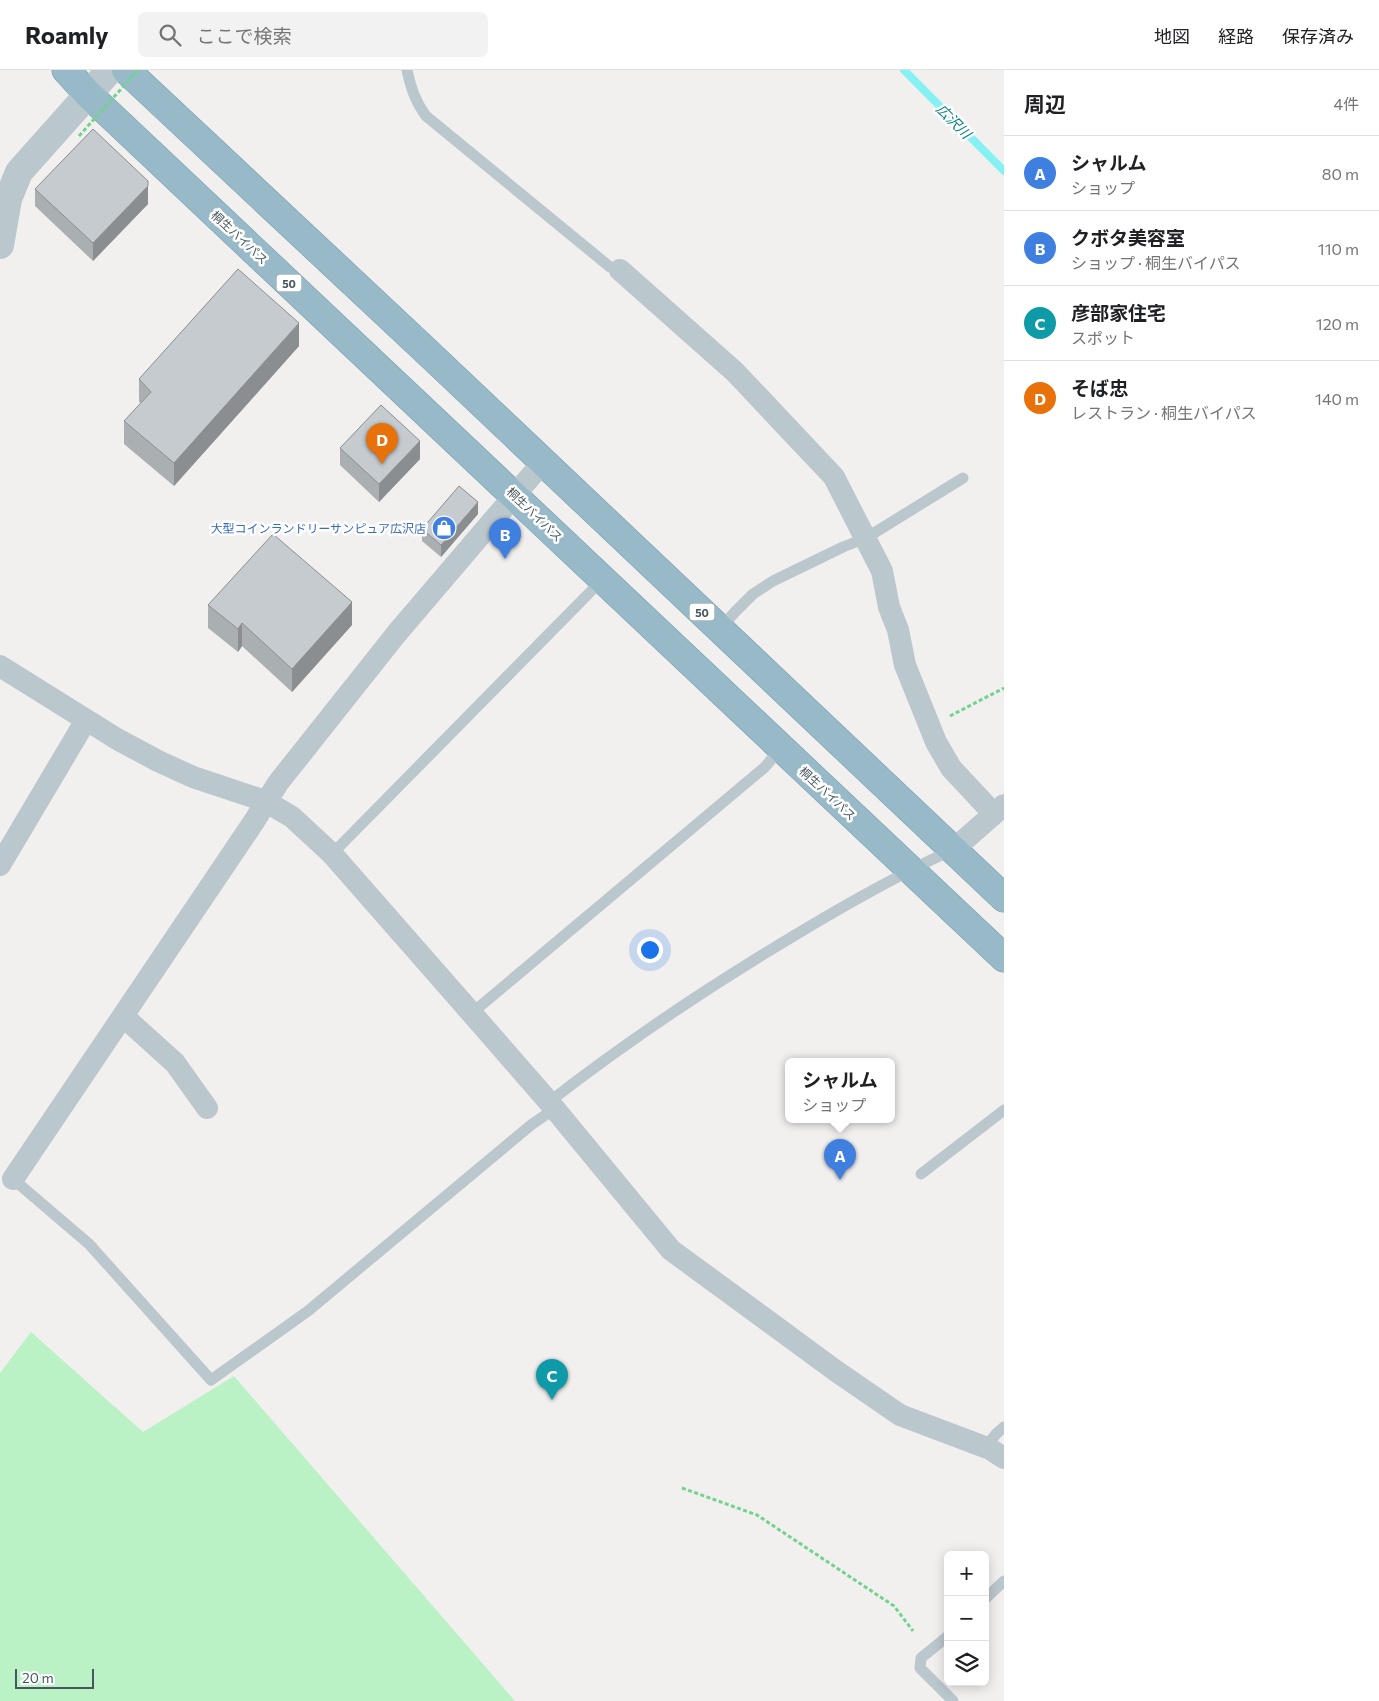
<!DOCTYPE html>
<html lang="ja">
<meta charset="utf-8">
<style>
:root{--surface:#fff;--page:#f2f2f2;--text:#202124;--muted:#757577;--line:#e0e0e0;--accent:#db2777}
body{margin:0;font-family:Commissioner,"Noto Sans JP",sans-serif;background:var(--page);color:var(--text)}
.controls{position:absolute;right:15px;bottom:15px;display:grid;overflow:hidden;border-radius:8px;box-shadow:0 2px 12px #0003}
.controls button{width:45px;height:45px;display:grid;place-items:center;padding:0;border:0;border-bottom:1px solid var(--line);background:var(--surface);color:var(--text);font:25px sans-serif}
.scale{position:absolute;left:15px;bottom:12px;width:79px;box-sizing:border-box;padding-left:5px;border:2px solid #46575e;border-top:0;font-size:14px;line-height:18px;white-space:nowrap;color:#46575e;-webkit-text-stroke:4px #fff;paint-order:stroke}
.you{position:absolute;left:649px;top:879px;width:18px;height:18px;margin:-12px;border:4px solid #fff;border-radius:50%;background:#1a73e8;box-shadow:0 0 0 8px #1a73e833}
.badge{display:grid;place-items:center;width:32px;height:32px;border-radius:50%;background:var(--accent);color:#fff;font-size:16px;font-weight:700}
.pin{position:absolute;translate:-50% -41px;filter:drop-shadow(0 1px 2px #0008)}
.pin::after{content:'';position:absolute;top:26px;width:18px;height:15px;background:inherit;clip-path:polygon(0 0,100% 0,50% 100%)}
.popup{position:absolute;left:785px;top:988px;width:110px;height:65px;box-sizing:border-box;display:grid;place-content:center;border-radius:8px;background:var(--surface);filter:drop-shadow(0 1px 4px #0005);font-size:16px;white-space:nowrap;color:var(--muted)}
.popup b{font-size:19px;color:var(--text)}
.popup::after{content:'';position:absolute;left:50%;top:100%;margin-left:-10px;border:10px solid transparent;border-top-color:var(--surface)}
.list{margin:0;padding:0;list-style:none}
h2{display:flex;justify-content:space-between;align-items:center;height:65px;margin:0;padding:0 20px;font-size:21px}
h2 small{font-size:16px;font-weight:400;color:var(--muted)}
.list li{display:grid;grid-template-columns:32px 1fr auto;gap:15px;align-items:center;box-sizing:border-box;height:75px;padding:0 20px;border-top:1px solid var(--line)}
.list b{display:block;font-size:19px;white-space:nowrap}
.list p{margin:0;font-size:16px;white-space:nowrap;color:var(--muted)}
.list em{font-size:16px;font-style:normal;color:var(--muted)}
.icon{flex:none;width:28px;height:28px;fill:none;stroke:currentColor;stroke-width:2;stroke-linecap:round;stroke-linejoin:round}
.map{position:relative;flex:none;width:1004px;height:1631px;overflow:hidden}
header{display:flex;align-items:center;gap:30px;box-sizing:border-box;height:70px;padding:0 25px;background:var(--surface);border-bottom:1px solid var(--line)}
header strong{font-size:24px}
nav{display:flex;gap:28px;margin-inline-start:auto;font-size:18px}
.search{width:350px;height:45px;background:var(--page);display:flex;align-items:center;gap:12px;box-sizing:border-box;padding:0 18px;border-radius:8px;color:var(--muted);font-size:19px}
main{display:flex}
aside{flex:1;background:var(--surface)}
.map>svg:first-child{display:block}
.green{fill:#baf2c5}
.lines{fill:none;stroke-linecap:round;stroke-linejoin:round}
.stream{stroke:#85f1f2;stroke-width:8}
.trunk-casing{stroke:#6f99ad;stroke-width:29}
.path{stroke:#70d38e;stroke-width:3;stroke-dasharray:4 2.5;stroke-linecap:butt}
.service{stroke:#bac7cd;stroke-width:11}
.minor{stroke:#bac7cd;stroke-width:22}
.tertiary{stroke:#bac7cd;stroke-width:28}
.trunk{stroke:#98bac8;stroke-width:28}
.path-bridge{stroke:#70d38e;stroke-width:3;stroke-dasharray:4 2.5;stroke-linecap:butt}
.wall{fill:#aaafb2}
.shaded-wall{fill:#8b8e91}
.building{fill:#c6cbcf;stroke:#8b8e91}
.labels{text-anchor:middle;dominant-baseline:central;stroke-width:5;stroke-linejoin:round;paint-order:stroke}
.shield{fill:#fff;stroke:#7e898e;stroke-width:1}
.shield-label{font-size:11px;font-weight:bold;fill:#46575e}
.street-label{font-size:12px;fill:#46575e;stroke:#fff}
.shop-label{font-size:12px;fill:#366cbe;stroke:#fff;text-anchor:end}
.water-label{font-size:14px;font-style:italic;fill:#068283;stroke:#fff}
</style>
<header>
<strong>Roamly</strong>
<div class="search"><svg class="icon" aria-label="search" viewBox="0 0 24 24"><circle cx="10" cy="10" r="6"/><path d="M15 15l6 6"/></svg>ここで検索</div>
<nav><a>地図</a><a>経路</a><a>保存済み</a></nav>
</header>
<main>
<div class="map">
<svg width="1004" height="1631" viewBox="0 0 1004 1631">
<rect width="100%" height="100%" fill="#f2efef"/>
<!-- green -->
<path class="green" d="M31,1262L143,1362L234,1306L515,1631H0V1303Z"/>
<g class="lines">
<!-- stream -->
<path class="stream" d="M904,0L1004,101"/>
<!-- trunk casing -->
<g class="trunk-casing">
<path id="trunk" d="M66,0L88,24L1004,888
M126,0L424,279L1004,828"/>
</g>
<!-- path -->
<path class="path" d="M950,646L1004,618
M682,1418L757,1445L894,1536L913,1561"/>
<!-- service -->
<path class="service" d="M407,0C411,18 415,31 426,46L610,197L620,200
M720,559L735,542L753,524L773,511L843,477L866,468L963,408
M332,784L603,509
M472,943L765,697L780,679
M549,1032C616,980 686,932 759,887C821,849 885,811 952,780
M921,1104L1004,1040
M13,1109L89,1174L211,1310L308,1241L531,1055L554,1039
M985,1378L996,1364L1004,1357
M985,1529L1004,1511
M948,1566L921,1588L920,1598L953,1631"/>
<!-- minor -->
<path class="minor" d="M620,200L735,302L834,407L882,501L889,537L898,560L905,595L936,672L951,698L993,743
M0,596L117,669L158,691L193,707L265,731L292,747L332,784L475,947L549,1032L671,1180L836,1301L900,1345L990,1379L1004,1388
M953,780L1004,735
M0,795L86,650
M123,946L175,993L207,1038
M13,1109L255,750L278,713L397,563L543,392"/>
<!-- tertiary -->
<path class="tertiary" d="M0,175L8,129L19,102L110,0"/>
<!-- trunk -->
<use href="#trunk" class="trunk"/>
<!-- path-bridge -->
<path class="path-bridge" d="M79,66L138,0"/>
</g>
<!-- wall -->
<path class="wall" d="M35,119L148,129V134L93,191L35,136Z
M299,276L174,416L124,374V351L141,333L139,332V309Z
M340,378L420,389L379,432L340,395Z
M478,444L441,487L422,471V459Z
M208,535L352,555L292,622L242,576L238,582L208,558Z"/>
<!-- shaded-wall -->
<path class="shaded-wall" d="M148,111V134L93,191V173Z
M299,253V276L174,416V393Z
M420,371V389L379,432V414Z
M478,432V444L441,487V475Z
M352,532V555L292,622V599Z
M242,553V576L238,582V559Z"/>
<!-- building -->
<path class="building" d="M93,59L148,111V116L93,173L35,119Z
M238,199L299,253L174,393L124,351L151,322L139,309Z
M381,335L420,371L379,414L340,378Z
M459,416L478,432L441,475L422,459Z
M273,464L352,532L292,599L242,553L238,559L208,535Z"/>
<!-- icons -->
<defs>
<g id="shop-disc" transform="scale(1.25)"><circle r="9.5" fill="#3f7fe0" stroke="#fff"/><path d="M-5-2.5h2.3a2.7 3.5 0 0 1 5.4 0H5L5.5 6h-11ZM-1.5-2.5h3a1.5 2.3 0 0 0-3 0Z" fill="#fff"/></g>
</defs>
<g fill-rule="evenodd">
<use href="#shop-disc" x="444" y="458"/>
</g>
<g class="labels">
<!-- shield labels -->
<g class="shield">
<rect x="276.5" y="204.5" width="25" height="17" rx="4"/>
<rect x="689.5" y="533.5" width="25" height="17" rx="4"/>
</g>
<g class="shield-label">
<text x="289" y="213">50</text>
<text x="702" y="542">50</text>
</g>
<!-- street labels -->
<g class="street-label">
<text transform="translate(240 167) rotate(43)">桐生バイパス</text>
<text transform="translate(535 444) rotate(44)">桐生バイパス</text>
<text transform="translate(828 723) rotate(43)">桐生バイパス</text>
</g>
<!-- shop labels -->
<g class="shop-label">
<text x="426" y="458">大型コインランドリーサンピュア広沢店</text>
</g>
<!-- water labels -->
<g class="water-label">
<text transform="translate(954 51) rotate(45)">広沢川</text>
</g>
</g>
</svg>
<div class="controls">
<button>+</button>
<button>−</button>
<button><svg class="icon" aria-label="layers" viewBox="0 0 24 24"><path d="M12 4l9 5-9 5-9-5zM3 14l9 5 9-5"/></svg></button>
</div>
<div class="scale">20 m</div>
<div class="you"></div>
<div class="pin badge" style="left:840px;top:1110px;background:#3f7fe0">A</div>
<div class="popup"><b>シャルム</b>ショップ</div>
<div class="pin badge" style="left:505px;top:489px;background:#3f7fe0">B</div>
<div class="pin badge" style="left:552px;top:1330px;background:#0f9aa8">C</div>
<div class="pin badge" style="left:382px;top:394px;background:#e8710a">D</div>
</div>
<aside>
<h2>周辺<small>4件</small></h2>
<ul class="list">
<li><span class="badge" style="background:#3f7fe0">A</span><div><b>シャルム</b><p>ショップ</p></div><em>80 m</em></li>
<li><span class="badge" style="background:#3f7fe0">B</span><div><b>クボタ美容室</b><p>ショップ · 桐生バイパス</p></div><em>110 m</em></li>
<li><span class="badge" style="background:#0f9aa8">C</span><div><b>彦部家住宅</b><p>スポット</p></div><em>120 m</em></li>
<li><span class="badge" style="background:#e8710a">D</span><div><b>そば忠</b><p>レストラン · 桐生バイパス</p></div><em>140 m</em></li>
</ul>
</aside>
</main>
